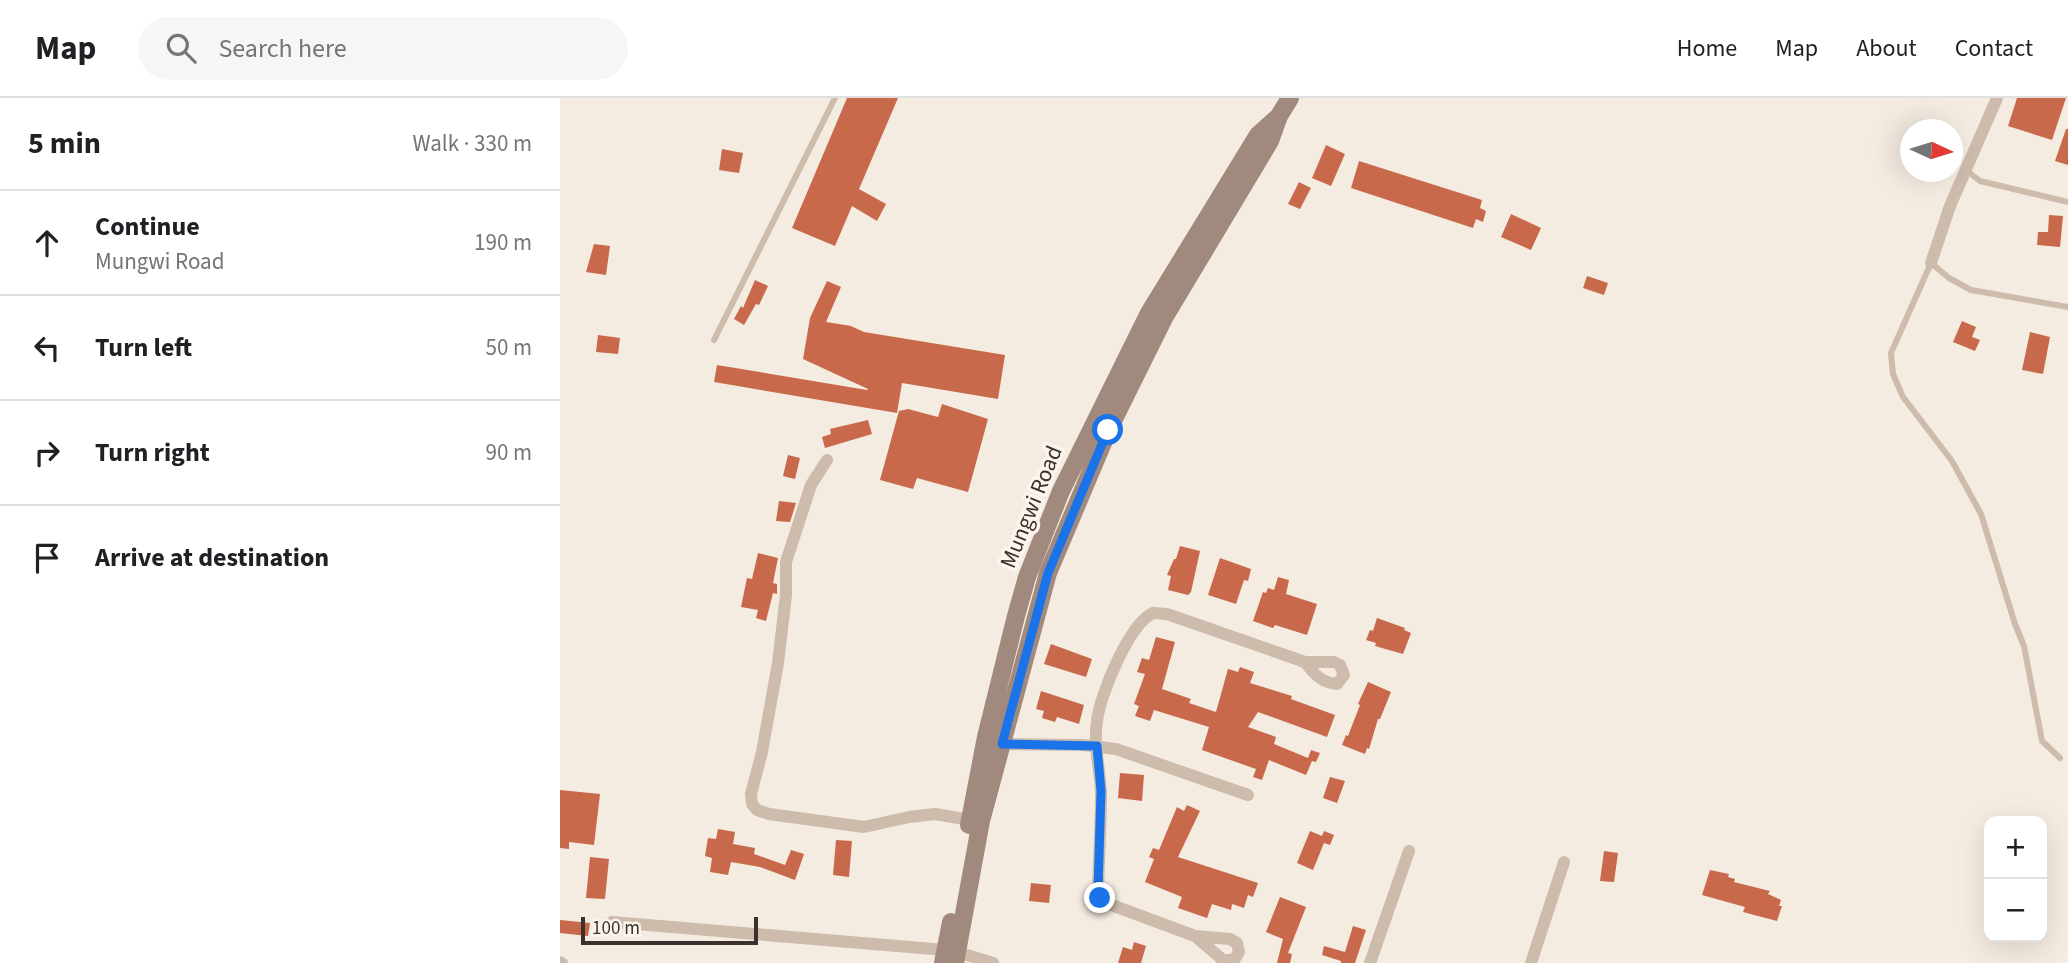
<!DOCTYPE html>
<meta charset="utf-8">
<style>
:root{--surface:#fff;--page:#f6f6f6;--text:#202124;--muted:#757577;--line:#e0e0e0}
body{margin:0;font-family:"Source Sans 3",sans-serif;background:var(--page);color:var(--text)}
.controls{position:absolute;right:21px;bottom:21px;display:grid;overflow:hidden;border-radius:14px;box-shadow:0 7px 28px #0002}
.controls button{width:63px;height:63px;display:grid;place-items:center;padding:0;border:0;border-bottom:2px solid var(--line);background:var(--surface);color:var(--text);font:35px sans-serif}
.compass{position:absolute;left:1340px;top:21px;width:63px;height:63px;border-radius:50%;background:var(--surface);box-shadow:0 7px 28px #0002;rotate:94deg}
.scale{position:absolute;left:21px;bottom:18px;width:177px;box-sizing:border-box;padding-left:7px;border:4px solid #3b302b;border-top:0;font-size:19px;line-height:24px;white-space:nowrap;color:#3b302b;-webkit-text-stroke:5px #fbf5ee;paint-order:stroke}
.stop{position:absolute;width:21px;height:21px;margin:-16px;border:5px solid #1a73e8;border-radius:50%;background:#fff}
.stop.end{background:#1a73e8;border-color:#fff;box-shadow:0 2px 7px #0008}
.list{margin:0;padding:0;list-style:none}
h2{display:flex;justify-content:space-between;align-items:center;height:91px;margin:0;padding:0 28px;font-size:30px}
h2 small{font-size:23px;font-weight:400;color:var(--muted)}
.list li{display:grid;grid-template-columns:46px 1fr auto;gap:21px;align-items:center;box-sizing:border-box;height:105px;padding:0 28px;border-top:2px solid var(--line)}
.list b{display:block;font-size:26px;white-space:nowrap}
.list p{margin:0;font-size:23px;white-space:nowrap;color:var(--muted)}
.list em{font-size:23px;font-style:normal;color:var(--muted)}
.icon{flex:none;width:38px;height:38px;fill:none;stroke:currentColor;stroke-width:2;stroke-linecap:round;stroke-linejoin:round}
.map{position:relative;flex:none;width:1508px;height:865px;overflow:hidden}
header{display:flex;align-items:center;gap:42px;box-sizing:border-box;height:98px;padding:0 35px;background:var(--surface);border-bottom:2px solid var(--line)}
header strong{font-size:33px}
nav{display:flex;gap:38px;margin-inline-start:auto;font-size:24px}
.search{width:490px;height:63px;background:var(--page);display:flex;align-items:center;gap:18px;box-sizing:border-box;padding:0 24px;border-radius:38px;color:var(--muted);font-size:26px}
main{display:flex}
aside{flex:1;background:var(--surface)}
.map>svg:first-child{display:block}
.building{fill:#c8694b}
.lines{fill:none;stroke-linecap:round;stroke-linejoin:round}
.lane{stroke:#cdbbac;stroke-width:6}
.street{stroke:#cdbbac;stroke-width:12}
.secondary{stroke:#a18a7d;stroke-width:18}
.route{stroke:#1a73e8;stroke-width:9}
.labels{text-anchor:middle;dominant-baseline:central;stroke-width:7;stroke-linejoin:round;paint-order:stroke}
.street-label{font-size:23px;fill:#3b302b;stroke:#fbf5ee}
</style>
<header>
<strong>Map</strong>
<div class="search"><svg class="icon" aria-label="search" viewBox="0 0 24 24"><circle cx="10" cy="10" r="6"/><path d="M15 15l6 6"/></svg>Search here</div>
<nav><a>Home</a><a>Map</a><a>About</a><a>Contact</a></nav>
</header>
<main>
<aside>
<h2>5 min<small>Walk · 330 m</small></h2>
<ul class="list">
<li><svg class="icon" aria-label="ahead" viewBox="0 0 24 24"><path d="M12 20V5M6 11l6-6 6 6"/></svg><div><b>Continue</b><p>Mungwi Road</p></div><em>190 m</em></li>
<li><svg class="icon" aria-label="left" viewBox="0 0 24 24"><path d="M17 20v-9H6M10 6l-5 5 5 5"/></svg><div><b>Turn left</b></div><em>50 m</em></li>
<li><svg class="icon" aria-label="right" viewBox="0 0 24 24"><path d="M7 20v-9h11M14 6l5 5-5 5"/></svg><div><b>Turn right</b></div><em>90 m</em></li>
<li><svg class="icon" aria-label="arrive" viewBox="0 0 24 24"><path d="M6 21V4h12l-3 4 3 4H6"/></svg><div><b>Arrive at destination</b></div></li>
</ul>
</aside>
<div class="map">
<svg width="1508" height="865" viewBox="0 0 1508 865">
<rect width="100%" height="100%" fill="#f4ebe1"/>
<!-- building -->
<path class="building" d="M287,0H338L299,91L326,106L317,123L292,108L275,148L232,130Z
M1457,0H1506L1492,42L1448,28Z
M1506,31H1508V67L1495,63Z
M766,47L785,56L771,88L752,80Z
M162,51L183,55L179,75L159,72Z
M799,63L922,102L920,110L926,113L923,124L916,121L913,130L791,90Z
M739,84L751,90L740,111L728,106Z
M951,116L981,130L971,152L941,139Z
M1489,117L1503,118L1500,149L1477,147L1478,134H1488Z
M34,146L50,148L46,177L26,174Z
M1027,178L1048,185L1044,197L1023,190Z
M195,182L208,188L199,207L196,206L184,227L174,221L181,208L183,210Z
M267,183L281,189L266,224L291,228L304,234L445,257L438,301L342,285L337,315L154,284L157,267L307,292L308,291L243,261L250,220Z
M1402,223L1416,229L1412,239L1420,242L1415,253L1393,244Z
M1470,234L1490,239L1483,276L1462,272Z
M38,237L60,240L58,256L36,254Z
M382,306L428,321L408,394L357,380L353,391L320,382L339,313L348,311L378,319Z
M308,322L312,336L265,350L262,339L271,336L270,331Z
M228,357L240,360L235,381L223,378Z
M219,403L236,405L230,424L216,423Z
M620,448L640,453L631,494L628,497L608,492L611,478L607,477L614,461H616Z
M198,455L218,460L213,485L217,486V496L213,495L206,523L196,520L198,512L181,509L187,480L192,481Z
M660,460L691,471L688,483L684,482L676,506L648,497Z
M718,479L729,482L726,496L757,506L747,537L715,527L713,530L693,523L703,494L706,495L708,490L714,492Z
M817,520L845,530L844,532L851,535L843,556L815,548L816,545L806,542L810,532L813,533Z
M596,539L615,544L602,591L631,601L629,605L656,614L668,571L678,574L680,569L694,574L690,585L732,598L731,601L775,617L767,639L698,614L688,629L716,639L714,646L748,660L751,652L760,655L756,664L752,663L746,677L709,662L702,682L693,679L696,671L642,652L649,629L594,612L590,623L575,618L579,608L574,606L585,576L577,574L582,560L589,562Z
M491,546L532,561L526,579L484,566Z
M808,584L831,594L820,621H818L809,651L807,650L805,656L782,647L786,637L788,638L800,607L798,606Z
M481,593L524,607L519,626L497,619L495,624L482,620L484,613L476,611Z
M560,675L584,677L582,703L558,700Z
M770,679L785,683L777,705L763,700Z
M0,692L40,696L34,747L9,744V751L0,750Z
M627,707L640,713L618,759L698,785L693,799L688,797L684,810L672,806L671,812L652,806L647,820L618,810L622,799L585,784L594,761L589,759L593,750L599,752L617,709L624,713Z
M158,731L175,734L173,746L195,750L194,756L225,767L231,752L244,756L235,782L200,769L171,764L168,777L150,774L152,760L145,758L148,740L156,741Z
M750,733L762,738L764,733L774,737L770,747L764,745L753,772L737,765Z
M276,742L292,743L289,779L273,777Z
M1044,753L1058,755L1054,784L1040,783Z
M30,759L49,761L45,801L26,800Z
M1150,772L1169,776L1168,779L1175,781L1174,784L1210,793L1208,796L1221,802L1219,808H1222L1217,823L1183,814L1185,809L1142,797Z
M471,785L491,787L489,805L469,803Z
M720,799L746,809L728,855L732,856L730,865H717L723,841L706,834Z
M0,822L30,825L28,838L0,835Z
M793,828L806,832L795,865H781V863L762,857L764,848L785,854Z
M574,844L586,848L581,865H558L563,849L572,852Z"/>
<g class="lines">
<!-- lane -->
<path class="lane" d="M1406,72L1420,83L1508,104
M154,242L275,0
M1500,660L1482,643L1464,548L1455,526L1421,416L1392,363L1343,299L1333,276L1331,255L1371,165L1389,180L1411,192L1508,209"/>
<!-- street -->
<path class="street" d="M1371,165L1390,108L1437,0
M267,362L251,387L226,464V497L218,565L202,654L191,696L192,706L197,712L209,716L304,729L349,719L375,716L410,722
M442,646L523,647L556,651L688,697
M52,824L385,852
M635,838L663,862H674L679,854L677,845L670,841L635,838L546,805L540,800L538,792C539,759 541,726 541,694C540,671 533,646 537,623C540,597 569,526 593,515L607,516L745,564H774L780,567L784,577L777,586C762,585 754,576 745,564
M397,854L433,865
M0,864L2,865
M810,865L849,753
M971,865L1004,764"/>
<!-- secondary -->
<path class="secondary" d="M409,727L426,639L456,518L467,479L501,393L589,215L698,37L717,20
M383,865L391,824
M395,865L421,723L488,475L548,333L604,220L710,43L719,18L730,0"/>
</g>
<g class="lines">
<!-- route -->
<path class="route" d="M540,800L538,792L541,693L537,648L442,646L488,475L548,332"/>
</g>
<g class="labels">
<!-- street labels -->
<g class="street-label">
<text transform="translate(471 409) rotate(-68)">Mungwi Road</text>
</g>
</g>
</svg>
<div class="controls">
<button>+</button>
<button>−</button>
</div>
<svg class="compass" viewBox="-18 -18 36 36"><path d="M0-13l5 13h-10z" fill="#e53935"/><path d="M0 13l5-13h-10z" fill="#757577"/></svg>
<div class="scale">100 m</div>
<div class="stop" style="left:548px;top:332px"></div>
<div class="stop end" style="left:540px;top:800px"></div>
</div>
</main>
